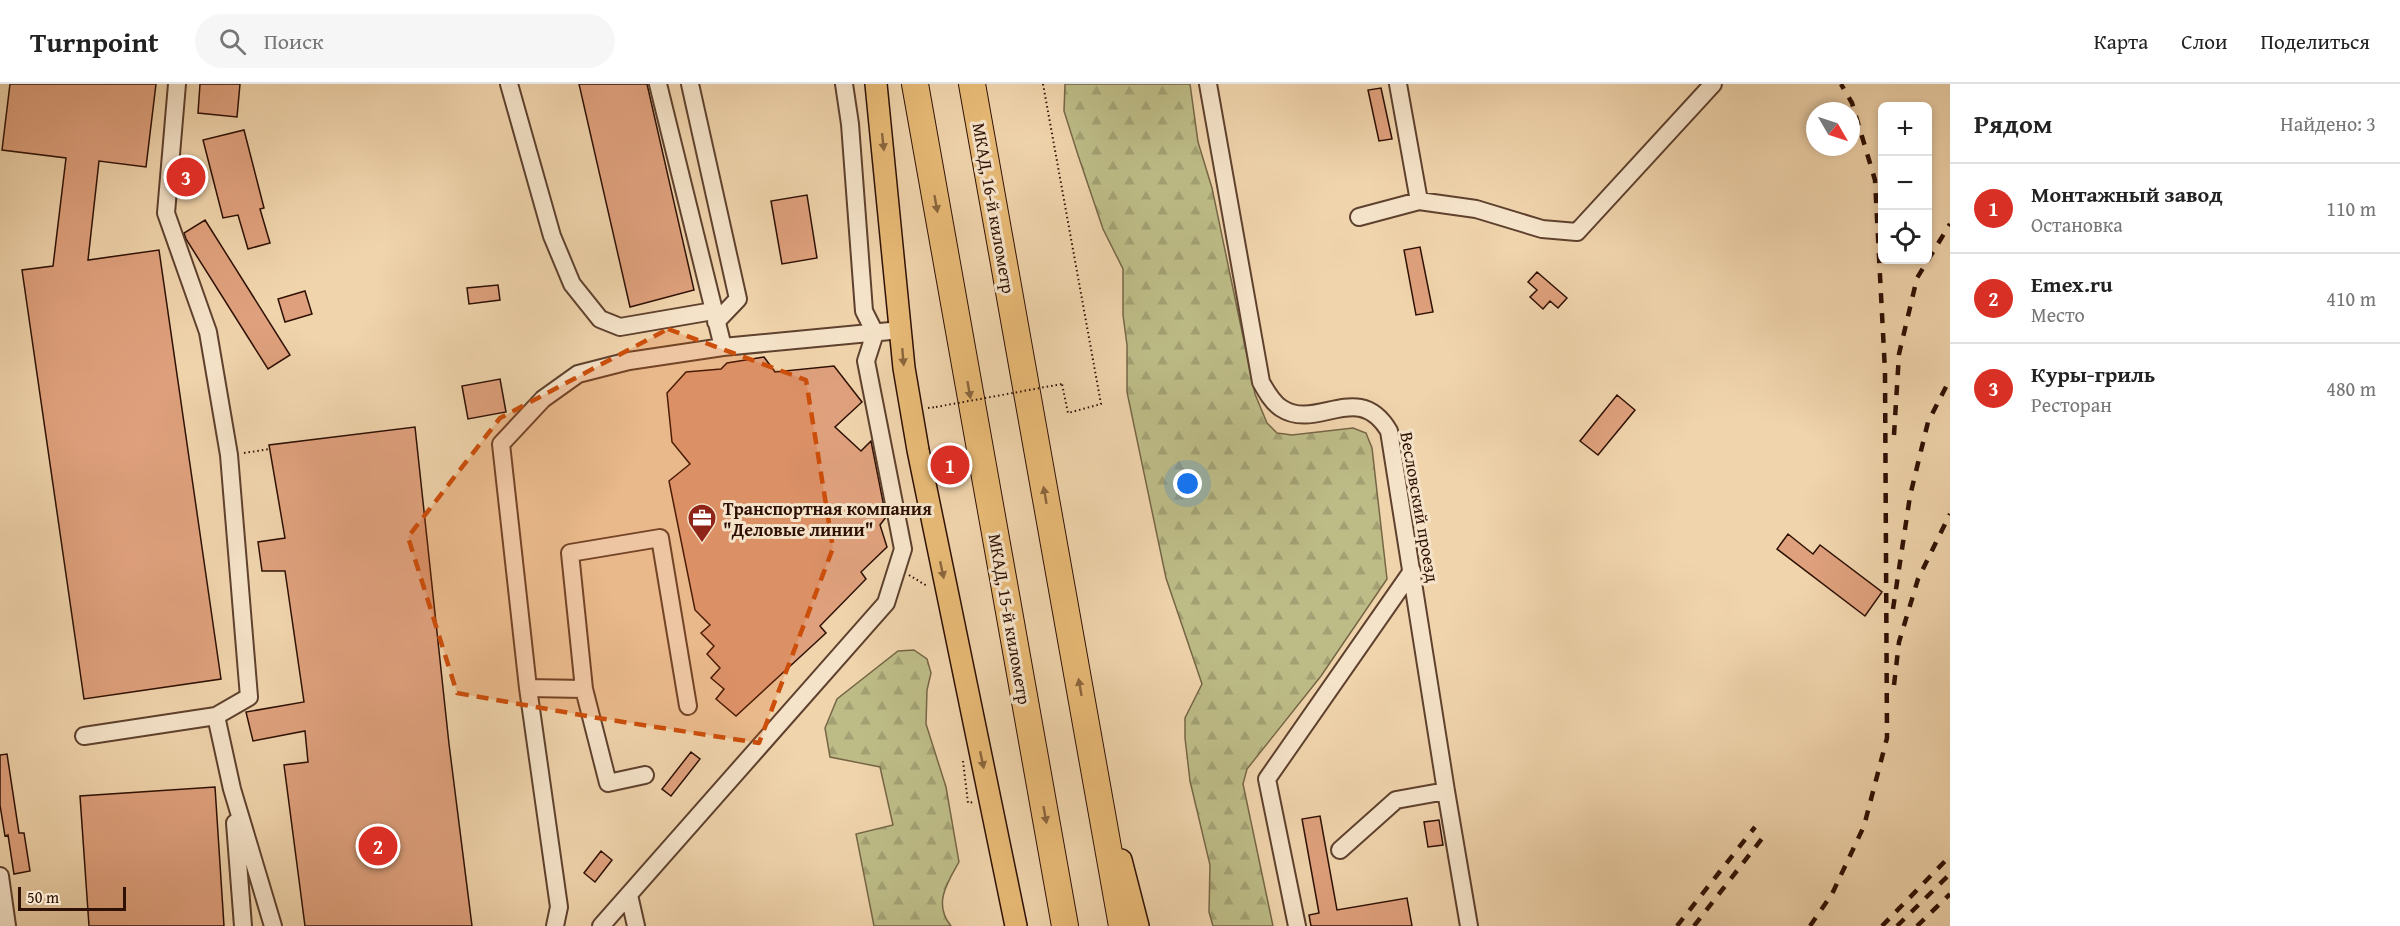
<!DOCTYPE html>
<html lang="ru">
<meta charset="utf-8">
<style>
:root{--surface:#fff;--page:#f6f6f6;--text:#222;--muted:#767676;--line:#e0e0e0;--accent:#d93025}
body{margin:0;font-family:"Gentium Book Plus",serif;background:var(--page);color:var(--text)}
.controls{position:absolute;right:18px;top:18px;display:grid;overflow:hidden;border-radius:9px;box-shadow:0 3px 9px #0003}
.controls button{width:54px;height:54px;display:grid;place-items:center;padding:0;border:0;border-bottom:2px solid var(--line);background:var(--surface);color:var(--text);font:30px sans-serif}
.compass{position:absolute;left:1806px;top:18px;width:54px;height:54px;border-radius:50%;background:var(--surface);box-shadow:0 3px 9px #0003;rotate:129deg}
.scale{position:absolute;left:18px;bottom:15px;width:108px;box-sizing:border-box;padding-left:6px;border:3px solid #2e1004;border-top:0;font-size:16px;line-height:21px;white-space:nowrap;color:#2e1004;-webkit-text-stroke:4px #f5e3c9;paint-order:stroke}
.you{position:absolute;left:1188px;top:400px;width:21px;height:21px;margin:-15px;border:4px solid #fff;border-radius:50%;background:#1a73e8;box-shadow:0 0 0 9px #1a73e833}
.badge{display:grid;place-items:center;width:39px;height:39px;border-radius:50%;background:var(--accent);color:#fff;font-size:20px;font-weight:700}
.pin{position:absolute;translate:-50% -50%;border:3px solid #fff;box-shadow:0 2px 6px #0006}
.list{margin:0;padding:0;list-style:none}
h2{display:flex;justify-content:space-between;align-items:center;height:78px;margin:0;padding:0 24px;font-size:26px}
h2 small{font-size:20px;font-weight:400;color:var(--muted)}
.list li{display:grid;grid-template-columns:39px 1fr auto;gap:18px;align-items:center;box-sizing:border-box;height:90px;padding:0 24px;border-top:2px solid var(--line)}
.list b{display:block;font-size:22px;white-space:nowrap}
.list p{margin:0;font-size:20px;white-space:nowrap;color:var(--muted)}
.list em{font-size:20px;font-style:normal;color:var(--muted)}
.icon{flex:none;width:33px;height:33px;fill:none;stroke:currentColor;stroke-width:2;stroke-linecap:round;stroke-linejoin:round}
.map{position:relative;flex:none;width:1950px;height:842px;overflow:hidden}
header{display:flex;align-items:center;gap:36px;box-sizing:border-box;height:84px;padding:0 30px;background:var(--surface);border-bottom:2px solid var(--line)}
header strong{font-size:28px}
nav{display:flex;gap:33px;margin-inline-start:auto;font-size:21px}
.search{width:420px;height:54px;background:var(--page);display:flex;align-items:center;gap:15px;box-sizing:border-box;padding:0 21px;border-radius:33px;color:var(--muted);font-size:22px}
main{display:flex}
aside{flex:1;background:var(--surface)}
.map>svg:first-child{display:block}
.forest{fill:url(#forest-firs);stroke:#766646;stroke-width:1.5}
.building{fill:#dfa17d;stroke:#2e1004;stroke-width:1.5}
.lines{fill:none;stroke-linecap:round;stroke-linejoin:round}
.minor-casing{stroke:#5e412e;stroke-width:20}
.major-casing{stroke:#2e1004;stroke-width:24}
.highway-casing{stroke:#2e1004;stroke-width:28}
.path{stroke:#2e1004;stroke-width:2;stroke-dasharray:1.5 3;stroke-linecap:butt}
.minor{stroke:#f5e3c9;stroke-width:16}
.major{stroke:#e8ba76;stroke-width:21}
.highway{stroke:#e8ba76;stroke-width:26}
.rail{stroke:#2e1004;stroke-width:4.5;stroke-dasharray:10 10;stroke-linecap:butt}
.path-bridge{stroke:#2e1004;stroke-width:2;stroke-dasharray:1.5 3;stroke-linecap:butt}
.oneway{fill:#8b653d}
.marked{fill:#cc4e0b;fill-opacity:0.2;stroke:#cc4e0b;stroke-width:4.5;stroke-dasharray:12 8;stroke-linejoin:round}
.labels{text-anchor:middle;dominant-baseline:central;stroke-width:6;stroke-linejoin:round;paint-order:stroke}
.street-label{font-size:18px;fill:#2e1004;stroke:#f5e3c9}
.poi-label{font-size:18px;font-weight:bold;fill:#2e1004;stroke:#f5e3c9;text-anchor:start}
</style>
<header>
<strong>Turnpoint</strong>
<div class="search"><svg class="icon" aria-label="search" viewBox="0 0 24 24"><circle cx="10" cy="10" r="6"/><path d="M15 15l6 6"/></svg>Поиск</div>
<nav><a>Карта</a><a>Слои</a><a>Поделиться</a></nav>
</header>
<main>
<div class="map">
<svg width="1950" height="842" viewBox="0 0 1950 842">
<defs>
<pattern id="forest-firs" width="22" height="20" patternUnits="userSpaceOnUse" patternTransform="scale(1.5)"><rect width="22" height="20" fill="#bdbc87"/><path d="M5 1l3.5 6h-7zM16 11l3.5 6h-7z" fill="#a3a173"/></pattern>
</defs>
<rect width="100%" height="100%" fill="#f0d4ac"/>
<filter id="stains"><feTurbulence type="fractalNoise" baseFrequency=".00333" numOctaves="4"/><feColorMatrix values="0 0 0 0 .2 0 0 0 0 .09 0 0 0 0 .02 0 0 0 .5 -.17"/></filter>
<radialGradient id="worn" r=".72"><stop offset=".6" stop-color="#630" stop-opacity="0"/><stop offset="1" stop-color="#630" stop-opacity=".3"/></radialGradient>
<!-- forest -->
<path class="forest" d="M1065,0H1190L1198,58L1212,104L1255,310L1267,339L1277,349L1292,351L1353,344L1366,349L1372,364L1387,495L1321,592L1247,685L1243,700L1273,842H1213L1209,828L1210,781L1190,697L1185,654V634L1202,600L1166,494L1127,308V261L1123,231V185L1103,145L1078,71L1064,27Z
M914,566L927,575L931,589L927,606L926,640L946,703L959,778C947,799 933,820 951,842H874L856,750L893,741L880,683L830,673L825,644L837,615L898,567Z"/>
<!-- building -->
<path class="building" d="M10,0H156L146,83L99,77L88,176L159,166L221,595L84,615L22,186L53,182L66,74L2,66Z
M200,0H240L237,33L198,29Z
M579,0H647L694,206L630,223Z
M1381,4L1392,55L1379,57L1368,6Z
M244,46L264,124L260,125L270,159L248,165L238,131L223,134L203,56Z
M807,111L817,174L782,180L771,117Z
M205,136L290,271L268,285L186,155L184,149Z
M1420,163L1433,228L1416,231L1404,166Z
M1537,188L1567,214L1558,224L1550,217L1543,225L1530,213L1537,206L1528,198Z
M498,201L500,216L469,220L467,204Z
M305,207L312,230L285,238L278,215Z
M764,273L775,288L834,282L862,318L835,343L861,367L871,357L886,433L880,441L887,463L861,488L866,495L820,542L826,549L736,632L716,615L724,605L711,594L720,584L707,570L714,562L701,549L710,541L695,526L669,397L690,380L672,358L667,309L686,288L721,285L727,279Z
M500,295L506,328L468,335L462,302Z
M1617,311L1635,326L1598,371L1580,357Z
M415,343L449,660L472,842H305L284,681L308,678L305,647L253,657L246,628L304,618L285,487H262L258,458L285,454L269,361Z
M1788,450L1813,470L1820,461L1882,508L1865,532L1777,465Z
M691,668L700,675L671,712L662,705Z
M7,670L19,749H24L30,787L14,790L8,751L5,752L0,721V671Z
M215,703L224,842H89L80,712Z
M1320,732L1337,826L1407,814L1412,842H1311L1309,831L1319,829L1302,735Z
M1439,736L1443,761L1428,763L1424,738Z
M601,767L612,776L595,798L584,789Z"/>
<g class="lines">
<!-- minor casing -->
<g class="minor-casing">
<path id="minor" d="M509,0L552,152L572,200L600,235L620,243L713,227
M658,0L723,263
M690,0L738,215L716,238
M1208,0L1261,298C1266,307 1272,318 1281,324C1317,348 1358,295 1389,347L1446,707
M1398,0L1419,117
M1359,133L1419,117L1476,125L1542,145L1577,148L1713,0
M528,604L584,605L570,469L660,454L688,622
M584,605L608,699L645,691
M216,632L232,705L273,842
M84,652L216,632L249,613L229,371L208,248L166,129L177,0
M235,739L243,842
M1340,766L1396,716L1446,707L1469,842
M0,792L7,842
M629,811L636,842
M555,842L559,823L528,604L501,360L543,315L578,290L629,277L723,263L901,246
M601,842L886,519L903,465L866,277L875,249L864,227L850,40L844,0
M1297,842L1267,695L1412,487"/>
</g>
<!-- major casing -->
<g class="major-casing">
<path id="major" d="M876,0L904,284L918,366L1016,842
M1121,776L1138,842"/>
</g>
<!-- highway casing -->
<g class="highway-casing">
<path id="highway" d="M915,0L1065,842
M972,0L1122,842"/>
</g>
<!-- path -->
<path class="path" d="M1043,0L1101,320L1068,329L1062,300
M928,324L936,323
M244,369L270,365
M909,491L927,502
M963,677L968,719L974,718"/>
<!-- minor -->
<use href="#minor" class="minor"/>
<!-- major -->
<use href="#major" class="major"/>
<!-- highway -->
<use href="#highway" class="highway"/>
<!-- rail -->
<path class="rail" d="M1894,351L1899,270L1917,194L1950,140
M1893,525L1910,412L1928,338L1950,295
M1894,601L1899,558L1918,495L1950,430
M1677,842L1755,743
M1694,842L1764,752
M1810,842L1832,810L1864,742L1887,654L1885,287L1875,96L1852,19L1841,0
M1882,842L1950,772
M1897,842L1950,790
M1917,842L1950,810"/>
<!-- path-bridge -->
<path class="path-bridge" d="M936,323L1062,300"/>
</g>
<!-- one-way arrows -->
<defs><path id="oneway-solid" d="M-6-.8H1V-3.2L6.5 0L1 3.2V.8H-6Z" transform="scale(1.5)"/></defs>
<g class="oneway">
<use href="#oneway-solid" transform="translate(883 58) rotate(84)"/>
<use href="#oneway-solid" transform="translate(936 120) rotate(80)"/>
<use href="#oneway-solid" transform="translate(903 273) rotate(85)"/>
<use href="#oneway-solid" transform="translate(969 306) rotate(80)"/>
<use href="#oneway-solid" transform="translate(1045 411) rotate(-100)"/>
<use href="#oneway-solid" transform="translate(942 486) rotate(78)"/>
<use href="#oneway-solid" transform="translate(1080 603) rotate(-100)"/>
<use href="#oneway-solid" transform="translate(982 676) rotate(78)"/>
<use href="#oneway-solid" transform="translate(1045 731) rotate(80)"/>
</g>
<!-- marked area -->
<path class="marked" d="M668,245L806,296L833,464L759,659L598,634L457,609L408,453L500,334Z"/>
<!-- icons -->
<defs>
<g id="office-pin" transform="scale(1.5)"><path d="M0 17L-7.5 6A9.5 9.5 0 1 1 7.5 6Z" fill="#8f2418" stroke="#f5e3c9"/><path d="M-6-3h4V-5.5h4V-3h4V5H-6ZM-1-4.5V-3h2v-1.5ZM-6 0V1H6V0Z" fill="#fff"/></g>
</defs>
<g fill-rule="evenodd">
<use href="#office-pin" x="702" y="434"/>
</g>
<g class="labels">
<!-- street labels -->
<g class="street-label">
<text transform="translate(994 124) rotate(80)">МКАД, 16-й километр</text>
<text transform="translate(1420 423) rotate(80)">Весловский проезд</text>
<text transform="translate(1010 535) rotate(80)">МКАД, 15-й километр</text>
</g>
<!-- poi labels -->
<g class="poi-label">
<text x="723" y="424">Транспортная компания<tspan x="723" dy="21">"Деловые линии"</tspan></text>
</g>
</g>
<rect width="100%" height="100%" filter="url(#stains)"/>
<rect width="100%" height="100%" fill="url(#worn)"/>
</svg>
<div class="controls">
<button>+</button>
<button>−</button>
<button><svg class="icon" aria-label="locate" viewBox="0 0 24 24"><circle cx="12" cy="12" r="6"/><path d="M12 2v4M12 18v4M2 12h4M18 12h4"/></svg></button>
</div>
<svg class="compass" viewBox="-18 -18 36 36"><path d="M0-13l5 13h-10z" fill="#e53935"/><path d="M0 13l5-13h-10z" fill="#767676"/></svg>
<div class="scale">50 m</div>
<div class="you"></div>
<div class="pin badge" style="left:950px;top:381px">1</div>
<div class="pin badge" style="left:378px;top:762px">2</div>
<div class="pin badge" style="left:186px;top:93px">3</div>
</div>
<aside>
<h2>Рядом<small>Найдено: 3</small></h2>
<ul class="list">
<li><span class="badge">1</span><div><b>Монтажный завод</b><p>Остановка</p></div><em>110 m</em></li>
<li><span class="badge">2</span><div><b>Emex.ru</b><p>Место</p></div><em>410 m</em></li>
<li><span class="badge">3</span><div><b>Куры-гриль</b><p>Ресторан</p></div><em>480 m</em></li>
</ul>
</aside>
</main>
